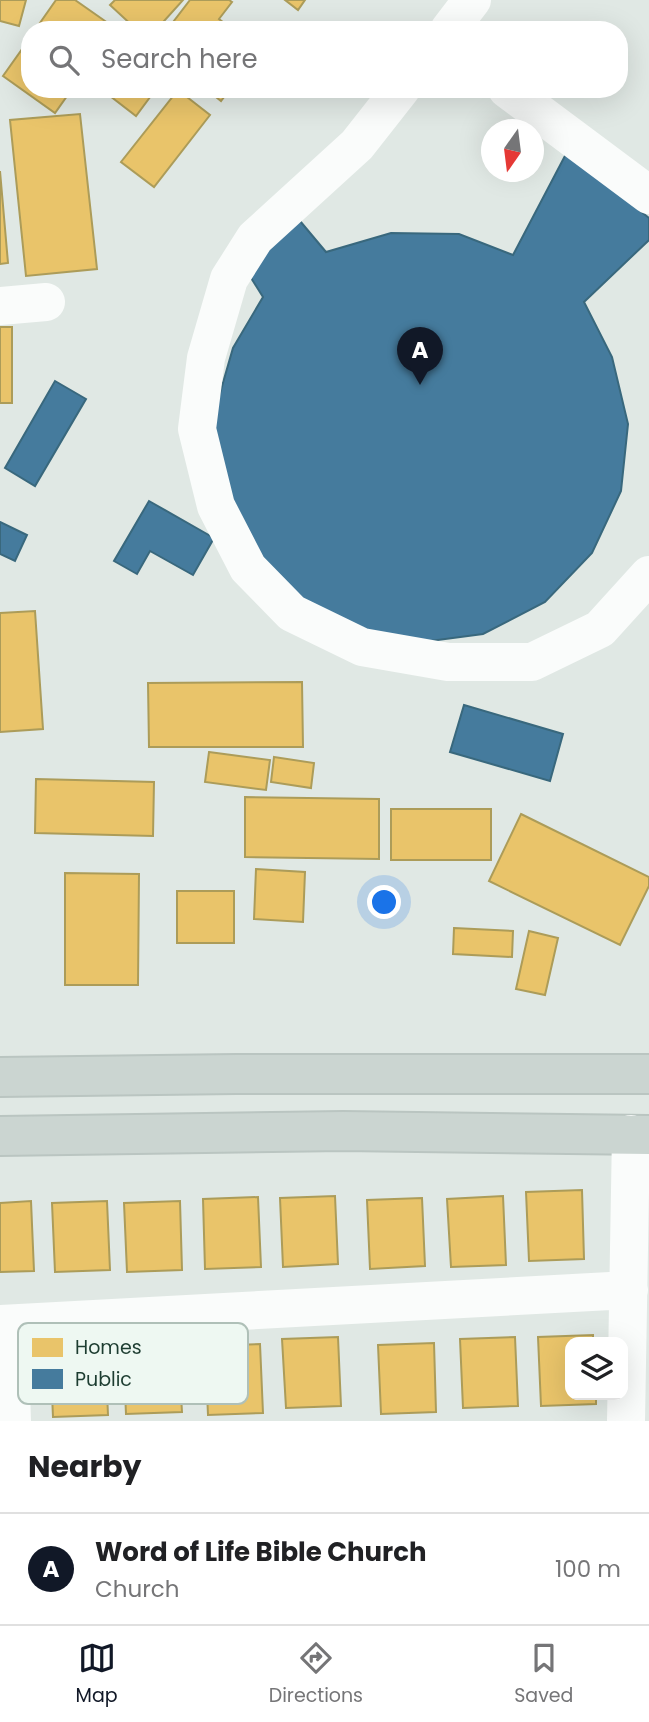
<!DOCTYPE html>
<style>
:root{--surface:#fff;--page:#f6f6f6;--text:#202124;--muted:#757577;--line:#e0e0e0;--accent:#111827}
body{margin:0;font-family:Poppins,sans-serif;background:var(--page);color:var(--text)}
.controls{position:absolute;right:21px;bottom:21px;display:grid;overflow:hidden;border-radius:14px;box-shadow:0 7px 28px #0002}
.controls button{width:63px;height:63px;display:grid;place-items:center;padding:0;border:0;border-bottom:2px solid var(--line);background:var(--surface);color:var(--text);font:35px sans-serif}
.compass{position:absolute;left:481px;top:119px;width:63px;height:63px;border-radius:50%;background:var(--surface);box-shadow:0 7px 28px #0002;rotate:194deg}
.you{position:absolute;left:385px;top:903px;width:24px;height:24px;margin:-18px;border:5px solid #fff;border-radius:50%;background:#1a73e8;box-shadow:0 0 0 10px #1a73e833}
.badge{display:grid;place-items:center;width:46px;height:46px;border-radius:50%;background:var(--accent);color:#fff;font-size:23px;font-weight:700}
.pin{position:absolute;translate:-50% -58px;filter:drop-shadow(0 2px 4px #0008)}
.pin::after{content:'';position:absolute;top:37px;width:24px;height:21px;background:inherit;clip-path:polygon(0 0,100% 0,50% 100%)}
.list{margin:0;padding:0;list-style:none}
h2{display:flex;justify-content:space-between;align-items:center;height:91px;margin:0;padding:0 28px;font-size:30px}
h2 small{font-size:23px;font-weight:400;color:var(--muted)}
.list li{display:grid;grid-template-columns:46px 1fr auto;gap:21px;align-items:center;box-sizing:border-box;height:112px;padding:0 28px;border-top:2px solid var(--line)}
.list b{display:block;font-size:26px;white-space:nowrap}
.list p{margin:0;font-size:23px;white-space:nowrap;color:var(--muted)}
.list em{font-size:23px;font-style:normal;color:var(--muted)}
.icon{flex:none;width:38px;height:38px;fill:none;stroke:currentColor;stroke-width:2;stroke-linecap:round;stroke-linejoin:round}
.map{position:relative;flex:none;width:649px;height:1421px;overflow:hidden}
.search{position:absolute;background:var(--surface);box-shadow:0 7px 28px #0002;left:21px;right:21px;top:21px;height:77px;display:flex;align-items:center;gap:18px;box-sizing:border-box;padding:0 24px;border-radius:28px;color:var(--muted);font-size:26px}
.sheet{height:203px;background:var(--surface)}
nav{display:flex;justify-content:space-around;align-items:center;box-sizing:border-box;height:98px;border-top:2px solid var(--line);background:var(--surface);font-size:19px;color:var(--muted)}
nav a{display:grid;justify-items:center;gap:4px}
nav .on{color:var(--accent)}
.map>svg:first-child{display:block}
.homes{fill:#e9c46a;stroke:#ac9c59;stroke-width:2}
.public{fill:#457b9d;stroke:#39687d;stroke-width:2}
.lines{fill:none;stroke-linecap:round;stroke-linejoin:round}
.major-casing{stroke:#bac5c1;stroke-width:42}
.minor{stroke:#fafcfb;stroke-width:38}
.major{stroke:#cbd5d1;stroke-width:38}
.key{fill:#eef8f2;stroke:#afc0b8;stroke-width:2}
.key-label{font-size:19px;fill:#1d3d31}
</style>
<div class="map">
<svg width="649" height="1421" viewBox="0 0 649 1421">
<rect width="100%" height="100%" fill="#e0e8e4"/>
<!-- homes -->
<path class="homes" d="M0,0H26L19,26L0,21Z
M56,0H75L115,28L114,30H35Z
M115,0H183L156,30H137L110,5Z
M190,0H229L232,2L219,19L233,30H167Z
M285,0H305L298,10Z
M30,38V89H72L55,113L3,76Z
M101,89H156L136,116Z
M206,89H230L221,101Z
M178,90L210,115L154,187L121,162Z
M80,114L97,269L26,276L10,120Z
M0,171L8,263L0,264Z
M0,327H12V403H0Z
M35,611L43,729L0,732V613Z
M302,682L303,747H149L148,683Z
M209,752L270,760L266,790L205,782Z
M274,757L314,763L311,788L271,782Z
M36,779L154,782L153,836L35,833Z
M245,797L379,799V859L245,857Z
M391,809H491V860H391Z
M521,814L649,877V886L620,945L489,881Z
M256,869L305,872L303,922L254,919Z
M65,873L139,874L138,985H65Z
M177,891H234V943H177Z
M454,928L513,931L512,957L453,954Z
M529,931L558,938L545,995L516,989Z
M582,1190L584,1259L529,1261L526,1192Z
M335,1196L338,1264L283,1267L280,1198Z
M503,1196L506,1265L451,1267L447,1199Z
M258,1197L261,1267L205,1269L203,1199Z
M422,1198L425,1266L370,1269L367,1200Z
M31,1201L34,1271L0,1272V1203Z
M107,1201L110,1270L55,1272L52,1203Z
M180,1201L182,1270L127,1272L124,1203Z
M593,1335V1342H570V1395H596V1404L541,1406L538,1337Z
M338,1337L341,1406L286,1408L282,1339Z
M515,1337L518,1406L463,1408L460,1339Z
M178,1343L182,1412L126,1414L123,1345Z
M434,1343L436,1412L381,1414L378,1345Z
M260,1344L263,1413L208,1415L205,1346Z
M105,1346L108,1415L53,1417L50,1348Z"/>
<!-- public -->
<path class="public" d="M567,152L649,218V240L584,302L612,357L628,424L621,491L592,553L545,602L483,634L415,643L348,629L288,595L243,544L218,481L214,414L233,348L263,297L243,265L300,221L326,252L391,233L459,234L513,255Z
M55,381L86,399L35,486L5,468Z
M149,501L214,538L193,575L150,551L137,574L114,561Z
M0,522L27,535L15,561L0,554Z
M464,705L563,734L550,781L450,752Z"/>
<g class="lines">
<!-- major casing -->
<g class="major-casing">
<path id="major" d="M0,1077L236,1074H649
M0,1136L343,1131L649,1135"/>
</g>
<!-- minor -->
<path class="minor" d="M449,30L472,0
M401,89L357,145L255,238L229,279L206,358L197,429L216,506L248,568L292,613L362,647L448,662H532L600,629L649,575
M507,89L649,195
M0,306L46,302
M0,1324L629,1290
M9,1324L12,1421
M626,1421L631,1134"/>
<!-- major -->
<use href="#major" class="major"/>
</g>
<!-- legend -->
<rect x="18" y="1323" width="230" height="81" rx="10" class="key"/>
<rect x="32" y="1338" width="31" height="19" fill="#e9c46a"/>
<rect x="32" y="1369" width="31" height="20" fill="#457b9d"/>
<g class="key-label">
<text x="75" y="1354">Homes</text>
<text x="75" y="1386">Public</text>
</g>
</svg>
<div class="controls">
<button><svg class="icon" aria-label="layers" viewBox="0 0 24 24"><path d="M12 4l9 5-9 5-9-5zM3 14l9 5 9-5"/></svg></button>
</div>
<svg class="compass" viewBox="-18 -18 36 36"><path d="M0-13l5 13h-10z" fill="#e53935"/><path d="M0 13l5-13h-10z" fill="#757577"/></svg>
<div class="you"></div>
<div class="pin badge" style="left:420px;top:385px">A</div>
<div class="search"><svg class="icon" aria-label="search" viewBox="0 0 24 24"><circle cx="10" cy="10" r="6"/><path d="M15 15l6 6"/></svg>Search here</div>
</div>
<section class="sheet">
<h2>Nearby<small></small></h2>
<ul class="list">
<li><span class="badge">A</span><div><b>Word of Life Bible Church</b><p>Church</p></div><em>100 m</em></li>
</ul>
</section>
<nav>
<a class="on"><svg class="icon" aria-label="map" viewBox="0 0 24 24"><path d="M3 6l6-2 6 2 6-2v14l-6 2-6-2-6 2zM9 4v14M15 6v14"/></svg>Map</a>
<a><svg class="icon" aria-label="directions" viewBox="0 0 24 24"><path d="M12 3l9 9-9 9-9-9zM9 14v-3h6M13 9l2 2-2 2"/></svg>Directions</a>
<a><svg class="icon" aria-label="saved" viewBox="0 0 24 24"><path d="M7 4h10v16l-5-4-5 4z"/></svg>Saved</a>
</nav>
